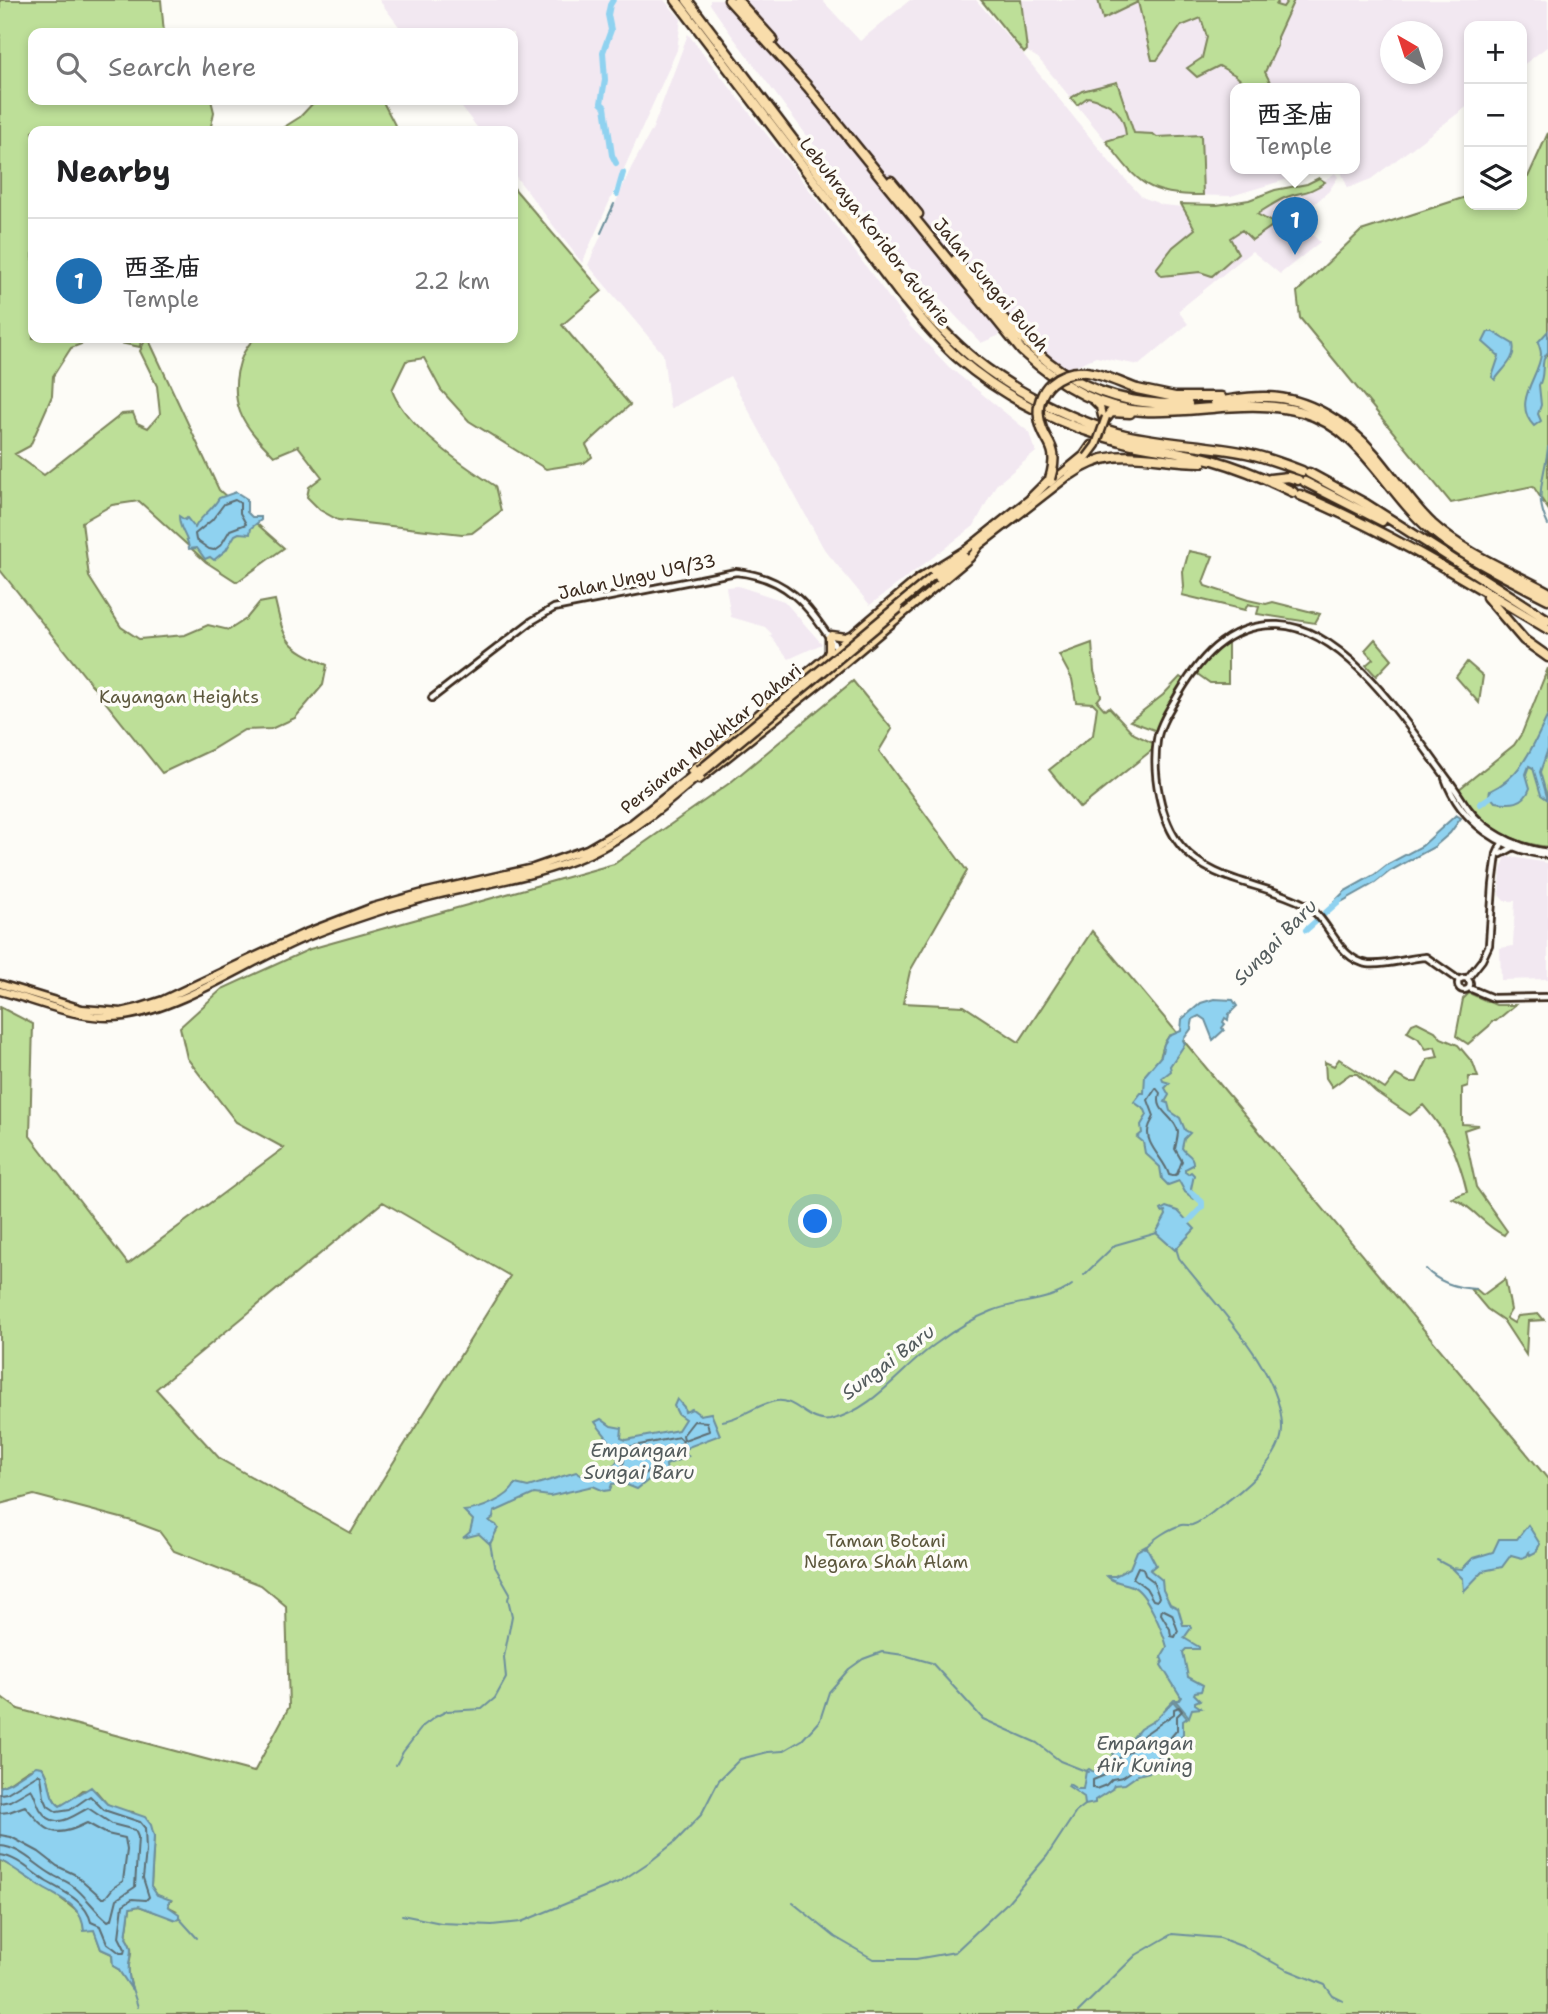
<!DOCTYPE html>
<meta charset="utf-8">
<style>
:root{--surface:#fff;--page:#f2f2f2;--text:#202124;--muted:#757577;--line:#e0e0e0;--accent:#1f6fb2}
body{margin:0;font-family:"Shantell Sans","LXGW WenKai TC",sans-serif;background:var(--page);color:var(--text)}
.controls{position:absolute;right:21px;top:21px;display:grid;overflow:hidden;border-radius:14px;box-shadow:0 4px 10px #0003}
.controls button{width:63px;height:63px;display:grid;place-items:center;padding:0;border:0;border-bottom:2px solid var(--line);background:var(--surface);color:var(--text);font:35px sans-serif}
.compass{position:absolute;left:1380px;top:21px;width:63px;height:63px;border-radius:50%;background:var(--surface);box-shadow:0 4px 10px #0003;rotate:321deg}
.you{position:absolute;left:816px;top:1222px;width:24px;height:24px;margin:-18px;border:5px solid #fff;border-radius:50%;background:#1a73e8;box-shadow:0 0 0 10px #1a73e833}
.badge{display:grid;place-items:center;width:46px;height:46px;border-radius:50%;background:var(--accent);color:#fff;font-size:23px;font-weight:700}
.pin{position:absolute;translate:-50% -58px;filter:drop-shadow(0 2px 4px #0008)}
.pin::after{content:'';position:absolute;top:37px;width:24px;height:21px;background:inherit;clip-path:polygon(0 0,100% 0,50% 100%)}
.popup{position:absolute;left:1230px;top:83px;width:130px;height:91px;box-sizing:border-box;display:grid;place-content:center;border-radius:14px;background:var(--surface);filter:drop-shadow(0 2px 5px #0005);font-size:23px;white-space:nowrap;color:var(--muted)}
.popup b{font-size:26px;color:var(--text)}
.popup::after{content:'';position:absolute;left:50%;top:100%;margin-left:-14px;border:14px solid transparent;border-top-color:var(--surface)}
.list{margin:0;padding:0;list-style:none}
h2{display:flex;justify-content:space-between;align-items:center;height:91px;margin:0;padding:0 28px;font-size:30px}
h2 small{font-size:23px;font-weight:400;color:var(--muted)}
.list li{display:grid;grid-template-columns:46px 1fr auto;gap:21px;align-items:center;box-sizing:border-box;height:126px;padding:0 28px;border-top:2px solid var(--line)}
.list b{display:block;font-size:26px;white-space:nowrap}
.list p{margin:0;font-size:23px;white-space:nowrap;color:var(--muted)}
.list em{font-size:23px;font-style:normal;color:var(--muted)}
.icon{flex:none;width:38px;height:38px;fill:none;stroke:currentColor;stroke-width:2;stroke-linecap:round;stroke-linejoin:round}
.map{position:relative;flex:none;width:1548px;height:2014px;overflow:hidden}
.search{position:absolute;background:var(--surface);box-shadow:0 4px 10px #0003;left:28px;top:28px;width:490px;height:77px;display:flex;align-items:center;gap:18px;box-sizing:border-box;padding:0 24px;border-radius:14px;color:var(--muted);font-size:26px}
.panel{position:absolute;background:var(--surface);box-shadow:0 4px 10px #0003;left:28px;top:126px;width:490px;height:217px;border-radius:14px}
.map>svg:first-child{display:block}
.built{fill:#f2e8f1;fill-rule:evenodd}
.green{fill:#bddf98;stroke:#7c845b;stroke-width:2;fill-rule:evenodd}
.water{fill:#8fd2f0;stroke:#6d8f9c;stroke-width:2}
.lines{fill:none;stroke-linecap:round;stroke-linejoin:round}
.shore{stroke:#5d6d72;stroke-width:2}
.stream{stroke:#6d8f9c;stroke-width:2}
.river{stroke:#8fd2f0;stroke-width:6}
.minor-casing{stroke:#3b2a1e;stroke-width:10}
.major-casing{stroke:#3b2a1e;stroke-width:11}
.highway-casing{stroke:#3b2a1e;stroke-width:13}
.minor{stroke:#fdfcf7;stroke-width:4.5}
.major{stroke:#f9ddab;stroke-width:6}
.highway{stroke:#f9ddab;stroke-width:8}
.major-bridge-casing{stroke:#3b2a1e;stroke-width:11;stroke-linecap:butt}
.highway-bridge-casing{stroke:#3b2a1e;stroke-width:13;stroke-linecap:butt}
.major-bridge{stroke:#f9ddab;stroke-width:6}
.highway-bridge{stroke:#f9ddab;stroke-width:8}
.labels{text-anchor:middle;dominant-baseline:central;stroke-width:7;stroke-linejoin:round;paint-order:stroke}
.street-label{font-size:18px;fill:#3b2a1e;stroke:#fdfcf7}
.park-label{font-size:18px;fill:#5c573c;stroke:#fdfcf7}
.water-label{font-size:19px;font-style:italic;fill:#545c5d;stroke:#fdfcf7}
</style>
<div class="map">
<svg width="1548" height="2014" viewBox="0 0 1548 2014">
<rect width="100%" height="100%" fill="#fdfcf7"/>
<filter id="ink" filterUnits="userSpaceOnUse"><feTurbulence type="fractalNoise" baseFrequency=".0143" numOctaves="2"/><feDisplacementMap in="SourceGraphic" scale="14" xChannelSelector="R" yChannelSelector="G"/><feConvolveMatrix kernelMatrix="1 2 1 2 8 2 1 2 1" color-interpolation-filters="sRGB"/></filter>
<g filter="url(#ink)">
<!-- built -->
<path class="built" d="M379,0H664L681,19L677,50L582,263L513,173V131H480L456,100H513V33H404Z
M710,0H822L860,41L910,0H976L1023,54L1113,166L1142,197L1163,205L1213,210L1322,182L1335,173L1338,177L1329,191L1297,219L1320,242L1280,274L1252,251L1178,311L1188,324L1139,365L1096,357L1067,369L1043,352L1019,327L981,343L887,243L730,33L710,4Z
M982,0H1548V46L1522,66V26H1469V105L1371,179L1348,188L1340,169H1354V89H1236V169H1322L1231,196L1179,195L1152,184L1129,169L1038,58L1023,49ZM1390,32H1432V74H1390Z
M688,34L796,172L910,326L949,367L1030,433L1036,452L996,485L974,526L870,605L824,549L730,376L670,409L663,354L588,265L631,168L653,128Z
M738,586L784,601L822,644L789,659L770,636L772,634L765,627L731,617L726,587Z
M1506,856L1548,863V979L1501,980L1500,948L1513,946L1515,901H1504L1499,895L1501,870Z"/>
<!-- green -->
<path class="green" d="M0,0H161L164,33H33V100H211L214,112L210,131H33V338H141L140,347L96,338L71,348L53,376L52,396L30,446L15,454L44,475L122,414L133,413L137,423L148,428L160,414L157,386L140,351L146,338H148L219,490L284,548L237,582L206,562L139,501L112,505L82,522L89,577L121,627L139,639L185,635L208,625L229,630L246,619L259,603L275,600C285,644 286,645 327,665L323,685L295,718L271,729L244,730L211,750L162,773L0,570Z
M981,0H1021L1027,50L1024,53Z
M1098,0H1279L1276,5L1283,7L1288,0H1294L1277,37V46L1265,72L1271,84L1276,89H1251L1235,75L1219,66L1197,77L1187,68L1202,58L1207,37L1201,18L1181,26L1157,60H1152L1138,2L1103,19Z
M1117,82L1134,133L1153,134L1157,137L1201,135L1203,195C1147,195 1139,184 1106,141L1126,135C1124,111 1110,102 1088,97L1077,105L1071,98L1082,91Z
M316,100H382L398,131H278L300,117Z
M1548,133V509L1533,486L1451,503L1300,318L1297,292L1361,231L1469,196V205H1522V179L1528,177Z
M1319,178L1325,182C1308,195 1299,191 1282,199C1274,203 1265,209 1257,214L1275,224L1252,240L1242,230L1230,238L1238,253L1212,276L1200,272L1162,276L1156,269L1173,247L1195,229L1181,204L1217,205L1249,200L1275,190L1307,184Z
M513,187L602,291L562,325L630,405L586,445L592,457L584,463L546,469L469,421L441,390L424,358L406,361L392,390C404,425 464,466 495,486L501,511L472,533L462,534L338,520L320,510L307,497L309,487L322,477L298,446L274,456C262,444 246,428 240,412C231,388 237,354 255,338H513Z
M1189,551L1213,556L1203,582L1205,586L1248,600L1266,604L1273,602L1320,614L1315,623L1257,614L1259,607L1248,604L1245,610L1182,595L1184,587L1183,572Z
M1375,639L1392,659L1376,676L1366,665L1373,659L1365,650Z
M1228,640V683H1210L1196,673L1209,656Z
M1092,643L1094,671L1101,696L1097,701L1105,710L1109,707L1134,734L1153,743L1152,750L1080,808L1049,770L1093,735L1097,707L1093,703L1076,702L1072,679L1059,655Z
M1467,662L1483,676L1479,703L1456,677Z
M1548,668V847C1501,841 1486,825 1458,790L1514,745L1522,733Z
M1180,677L1183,679L1157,731L1130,721L1163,695Z
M853,681L892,729L879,751L967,871L910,971L903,1003L964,1006L1019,1042L1092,931L1178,1034L1169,1036L1164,1044L1160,1058L1183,1040L1548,1479V2014H0V1860C29,1876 59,1894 83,1917L84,1930L94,1929L101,1949L112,1954L113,1966L118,1969L132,1989C130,1982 128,1971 129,1965C131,1952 134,1950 126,1938L130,1908L139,1906L158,1913L175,1910L169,1907L168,1903L171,1901L157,1895L151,1886L154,1835L133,1812L118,1810L107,1804L96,1791L83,1790L67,1803L60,1806C46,1796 53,1779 42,1767C26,1765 15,1783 0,1787V1696L18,1709L254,1772L289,1707L286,1606L261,1585L174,1551L159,1531L132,1521L34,1495L0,1504V1007L33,1024L30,1136L128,1264L284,1148L236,1122L187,1058L180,1027L222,989L310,949L614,864L731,782ZM383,1202L510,1276L373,1495L351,1533L220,1459L156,1389Z
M1469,993L1496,1005H1515L1496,1021H1492L1489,1026L1468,1044L1456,1036L1463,999Z
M1417,1022L1435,1031L1441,1038L1458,1045L1473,1063L1478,1077H1469L1468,1086L1462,1088V1124L1479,1125L1464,1130L1476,1187L1507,1231L1504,1235C1484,1226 1473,1206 1452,1198L1467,1192C1458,1154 1449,1135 1423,1105L1410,1115L1376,1092L1357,1074H1350L1332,1087L1326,1078L1325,1062L1334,1066L1339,1059L1385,1089L1396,1075L1409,1082H1417L1428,1059L1438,1057L1435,1047L1426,1049L1418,1038L1407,1032L1412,1024Z
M1505,1279L1511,1310L1506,1318L1514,1323L1518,1316L1539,1314L1544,1320L1528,1321L1526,1355L1503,1320L1487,1309L1471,1290L1476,1289L1483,1295Z"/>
<!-- water -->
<path class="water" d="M1548,331V352C1539,361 1546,375 1539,385L1541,405L1538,414L1541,421L1534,426C1511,402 1540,376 1541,354C1541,350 1539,346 1538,342Z
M1488,332H1493L1513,344C1517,359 1502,369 1495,380L1492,377L1499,356L1483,342Z
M236,492L247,499V512L252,517H261V520L251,528L250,534L239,533L235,535L226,550L214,560L210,557L205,559L197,548L189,549C188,535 179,531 179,516L185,520L187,518L195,528C198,518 212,511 219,498Z
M1548,715V749L1540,772L1548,800L1541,795L1533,768L1529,766L1526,774L1530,788C1524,805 1511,804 1495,802L1489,795L1490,791C1523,775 1532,747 1548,715Z
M1456,815L1461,818L1450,833L1434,847L1390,871L1375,883L1334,906L1332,904L1345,891L1374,875L1388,864L1422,846Z
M1214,999L1233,1000L1237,1006L1229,1014L1228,1020L1225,1018L1223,1022L1225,1024L1222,1028L1224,1030L1213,1040L1205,1020L1199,1016L1193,1019L1191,1029L1183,1040L1185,1044L1170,1066L1171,1071L1162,1078L1163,1081L1170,1083L1165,1088L1169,1095L1165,1102L1168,1103L1170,1111L1180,1118L1185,1130L1190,1133L1184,1139L1182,1148C1186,1155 1194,1155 1193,1165L1185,1169V1172L1188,1174L1191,1172L1194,1175L1191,1189L1197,1198L1194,1199L1185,1192L1179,1181L1168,1185L1162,1179L1160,1167L1145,1153L1143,1142L1137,1137L1142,1133L1141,1125L1147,1115L1145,1110L1134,1102L1141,1093H1144L1145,1075L1161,1056L1164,1044L1169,1036L1181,1031L1182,1019L1201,1003Z
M1166,1207L1178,1211L1195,1229L1175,1250L1156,1233L1166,1215L1165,1211L1162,1212L1161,1210Z
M677,1399L684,1407L685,1412L692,1409L700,1415L711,1413L720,1435L688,1447L683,1453L688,1456L666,1465L667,1474L660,1479L651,1478L637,1489L622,1483L612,1484L610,1490L604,1491L593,1486L550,1496L534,1494L494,1512L493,1518L489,1521L496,1525L498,1528L490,1544L479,1534L463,1538L470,1532L473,1520L464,1511C479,1510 510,1498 515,1484L528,1487L576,1472L586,1478L588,1474C601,1479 610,1470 618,1460C613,1441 605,1437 595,1422L601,1419L611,1426L622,1428L621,1438L626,1440L678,1430L685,1419L678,1414L674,1406Z
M1528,1525L1540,1544L1536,1552L1530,1555L1529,1552L1527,1556L1522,1558L1511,1555L1502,1567L1483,1571L1464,1591L1463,1579L1452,1568L1462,1569L1473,1558L1493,1552L1499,1539H1517Z
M1146,1546L1156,1565L1150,1570L1162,1580L1163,1590L1170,1604L1178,1608L1183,1625H1190L1191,1628L1184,1638L1199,1647V1649H1186L1183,1652L1188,1677L1203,1685L1201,1691L1195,1692L1194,1694L1200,1700L1195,1702V1704L1201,1708L1192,1709L1189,1717L1175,1700H1179L1181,1697L1161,1665L1163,1662L1161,1657L1167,1647C1163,1632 1147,1592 1132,1586C1123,1582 1113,1583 1107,1576H1115L1130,1568L1137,1551Z
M1173,1701L1187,1718L1183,1721V1735L1172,1746L1164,1759L1167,1762L1173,1760L1176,1765L1138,1775L1125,1784L1114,1785L1112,1789L1095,1800V1803L1085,1805L1084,1797L1068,1786L1069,1784L1077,1789H1083L1086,1771L1089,1769L1094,1772L1109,1762L1114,1752L1125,1747L1140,1729L1155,1720Z
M36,1766L42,1767C53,1779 46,1796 60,1806L91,1787L107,1804L145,1817L151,1825L154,1836L151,1886L157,1895L171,1900L168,1903L169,1907L179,1914V1919L176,1920L139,1906L130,1908L126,1938C134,1950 130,1953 129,1965C128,1972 130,1983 132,1990L118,1969L113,1966L112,1954L101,1949L94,1930L84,1931C82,1905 63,1900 43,1888C28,1879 16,1869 0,1860V1787L11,1782Z"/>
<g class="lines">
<!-- shore -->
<path class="shore" d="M235,500L240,503V513L246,524L230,530L221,545L214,550L209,549L196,540L195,534L212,520L224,504Z
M1156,1088L1160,1093C1154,1113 1175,1115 1178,1132C1178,1136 1176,1144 1175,1149L1182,1161L1177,1174L1173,1176L1169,1175C1165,1159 1143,1144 1149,1127C1150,1123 1153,1120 1154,1116L1148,1100Z
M694,1421L707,1422L709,1431L684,1440L683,1435Z
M679,1437L683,1441L675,1454L661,1461L657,1470L648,1471L636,1480L619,1474L624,1461V1448Z
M1138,1567L1143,1568L1145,1575L1153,1581L1159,1597L1157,1601L1153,1600L1146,1588L1133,1578Z
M1162,1609L1172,1614L1178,1631L1175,1637L1171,1636L1170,1629L1161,1614Z
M1179,1707L1182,1711L1177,1716V1730L1166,1743L1156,1762L1147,1767L1135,1769L1123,1777L1112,1779L1106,1785L1096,1789L1093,1788V1780L1105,1775L1115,1766L1119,1758L1129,1752L1145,1734L1174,1714V1709Z
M0,1794L7,1793L38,1774L41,1776L44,1797L48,1806L57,1812L70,1810L90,1796L104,1810L140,1822L145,1828L146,1851L143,1878L149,1897L146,1900L132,1899L123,1905L119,1937L125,1949L124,1953H120L107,1943L100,1926L91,1922C86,1901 64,1892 47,1882C32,1873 18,1857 0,1855
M0,1803L10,1801L31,1789C35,1794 36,1802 40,1809C54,1832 71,1817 88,1808L112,1824L135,1830L138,1837L135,1887L117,1899L112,1919L108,1921C95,1911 86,1896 73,1886C67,1881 59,1879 53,1875C36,1866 21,1847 0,1846
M0,1813L9,1812L25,1806C47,1832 53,1840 87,1823L107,1834L125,1838L127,1850L123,1881L113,1888L105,1898H102L76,1875L57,1866L39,1852L11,1837L0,1835"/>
<!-- stream -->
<path class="stream" d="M601,233L614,204
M1548,447C1545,478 1533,495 1548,525
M1426,1269C1439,1283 1457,1288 1476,1289
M1084,1275L1115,1245L1157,1233
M722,1421C741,1419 757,1404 776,1401C797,1398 808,1424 830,1420C873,1411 902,1367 937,1343C953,1331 974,1318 992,1311C1019,1300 1049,1303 1072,1285
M1145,1548C1153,1539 1170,1528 1181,1525C1186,1524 1188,1526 1192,1525C1201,1522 1212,1513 1219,1507C1241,1492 1281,1459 1282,1430C1284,1371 1213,1303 1179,1258L1176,1248
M1437,1560L1452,1568
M396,1765L403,1752L423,1726L435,1717L447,1711L482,1709L495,1698L506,1678L504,1657L512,1616L508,1599L510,1593L494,1565L490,1543
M793,1903L835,1937L873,1959H916L955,1952L1007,1903L1047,1856L1076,1812L1085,1805
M402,1915L441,1923L492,1925L521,1922L621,1881L651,1861L675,1842L701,1815L719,1780L740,1759L768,1752L783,1751L802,1740L820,1720L829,1692L849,1669L863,1659L882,1652L904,1655L932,1663L983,1719L1037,1743L1060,1761L1088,1772
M179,1918L197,1938
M1288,1970L1325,1985L1333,1996L1343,2001
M130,1982L138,2007
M1078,2012L1136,1955L1172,1934L1220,1938L1249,1949L1285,1969"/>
<!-- river -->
<path class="river" d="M613,0L610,5L608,15L611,30L603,52L605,80L601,103L605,107L612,155L616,163
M617,194L623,173
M1480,804L1496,793
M1306,930L1340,900
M1182,1223L1189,1221L1202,1207V1202L1192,1193"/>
<!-- minor casing -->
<g class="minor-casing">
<path id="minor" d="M432,698L532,621L554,608L736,572C797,578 813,616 846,661
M1445,778C1461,823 1503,851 1548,855
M1501,854L1512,848
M1458 984a6 6 0 1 1 12 0a6 6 0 1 1-12 0Z
M1467,979L1482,960L1489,945L1493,885L1497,854L1502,843L1511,842
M1459,980L1426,957C1407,958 1387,966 1368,964C1337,960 1330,918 1304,904C1265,883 1211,883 1181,846C1160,820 1152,773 1157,740C1159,727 1167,713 1174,702C1197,661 1226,623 1278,625C1348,628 1410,730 1449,781C1459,793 1465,808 1477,819C1496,837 1522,849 1548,852
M1469,988L1493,998L1548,997"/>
</g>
<!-- major casing -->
<g class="major-casing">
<path id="major" d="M1093,400L1100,407L1102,416
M1050,483L1084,455L1091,445
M976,548L1070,475L1087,457
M933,576L1033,496
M937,578L965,557
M831,635L845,637L850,635
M827,656L829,651V637
M691,771L919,578L963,551
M699,780L823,681L970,558L979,546
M0,984L82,1009L121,1012L138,1008L163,1000L303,934L373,907L427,892L533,868L587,849L632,823L699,770
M0,991C40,1001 82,1022 124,1016C182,1008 249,961 304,938C347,921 391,906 436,895C488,883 540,876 589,854C632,834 666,804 701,774"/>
</g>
<!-- highway casing -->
<g class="highway-casing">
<path id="highway" d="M676,0L904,299C921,319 938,340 958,358C1005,399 1064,427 1124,442C1154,449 1184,452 1213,460C1241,468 1267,479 1293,492
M687,0L910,294C956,348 990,378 1055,409C1077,419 1100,429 1125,435C1165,444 1206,445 1246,453C1265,457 1284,464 1302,471
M729,0L808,87L1022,351C1055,381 1096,409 1143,411C1196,414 1249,397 1302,412C1362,429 1385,491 1430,529C1464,558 1508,578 1548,599
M737,0L773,40
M891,181L918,214
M955,260C1024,344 1067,408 1188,404
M1137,389L1175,397H1221
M1215,402C1232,400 1250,396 1268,397C1308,398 1349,424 1374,454C1394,477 1410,503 1432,524C1465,554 1509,571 1548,592
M1104,421L1111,412L1130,413
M1309,473L1366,504L1548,620
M1070,475C1116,442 1152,462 1202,462
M1270,479L1288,477L1298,480
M1305,482L1382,521
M1300,495C1387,531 1466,580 1548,629
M1032,497L1050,479
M1487,597L1524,640L1548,657"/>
</g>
<!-- minor -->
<use href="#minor" class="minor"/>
<!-- major -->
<use href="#major" class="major"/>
<!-- highway -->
<use href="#highway" class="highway"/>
<!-- major-bridge casing -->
<g class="major-bridge-casing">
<path id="major-bridge" d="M1087,457L1096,445L1106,417
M699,770L933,576
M701,774L899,609"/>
</g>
<!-- highway-bridge casing -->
<g class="highway-bridge-casing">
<path id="highway-bridge" d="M1050,479C1061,442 1043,446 1039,417C1037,405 1042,391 1051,383C1080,359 1108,379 1137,389"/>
</g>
<!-- major-bridge -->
<use href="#major-bridge" class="major-bridge"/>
<!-- highway-bridge -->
<use href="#highway-bridge" class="highway-bridge"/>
</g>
</g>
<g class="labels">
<!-- street labels -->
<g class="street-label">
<text transform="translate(875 232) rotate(52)">Lebuhraya Koridor Guthrie</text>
<text transform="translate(991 285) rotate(50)">Jalan Sungai Buloh</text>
<text transform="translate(637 577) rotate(-12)">Jalan Ungu U9/33</text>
<text transform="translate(711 739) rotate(-39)">Persiaran Mokhtar Dahari</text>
</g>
<!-- park labels -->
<g class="park-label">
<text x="179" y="697">Kayangan Heights</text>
<text x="886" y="1541">Taman Botani<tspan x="886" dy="21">Negara Shah Alam</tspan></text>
</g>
<!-- water labels -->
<g class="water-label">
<text transform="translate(1275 942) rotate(-46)">Sungai Baru</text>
<text transform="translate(888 1362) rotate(-37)">Sungai Baru</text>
<text x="639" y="1450">Empangan<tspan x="639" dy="22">Sungai Baru</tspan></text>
<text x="1145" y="1743">Empangan<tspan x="1145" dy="22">Air Kuning</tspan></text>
</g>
</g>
</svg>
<div class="controls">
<button>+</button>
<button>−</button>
<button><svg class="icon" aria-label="layers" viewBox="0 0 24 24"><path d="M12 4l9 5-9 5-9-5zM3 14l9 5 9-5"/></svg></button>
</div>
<svg class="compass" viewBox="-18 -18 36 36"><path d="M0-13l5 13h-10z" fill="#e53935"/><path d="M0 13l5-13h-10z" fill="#757577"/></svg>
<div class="you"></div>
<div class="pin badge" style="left:1295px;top:255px">1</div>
<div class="popup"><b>西圣庙</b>Temple</div>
<div class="search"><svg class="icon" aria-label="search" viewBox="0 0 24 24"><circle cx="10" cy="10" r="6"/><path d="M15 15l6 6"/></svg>Search here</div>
<section class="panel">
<h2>Nearby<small></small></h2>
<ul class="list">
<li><span class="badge">1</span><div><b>西圣庙</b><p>Temple</p></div><em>2.2 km</em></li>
</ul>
</section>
</div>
